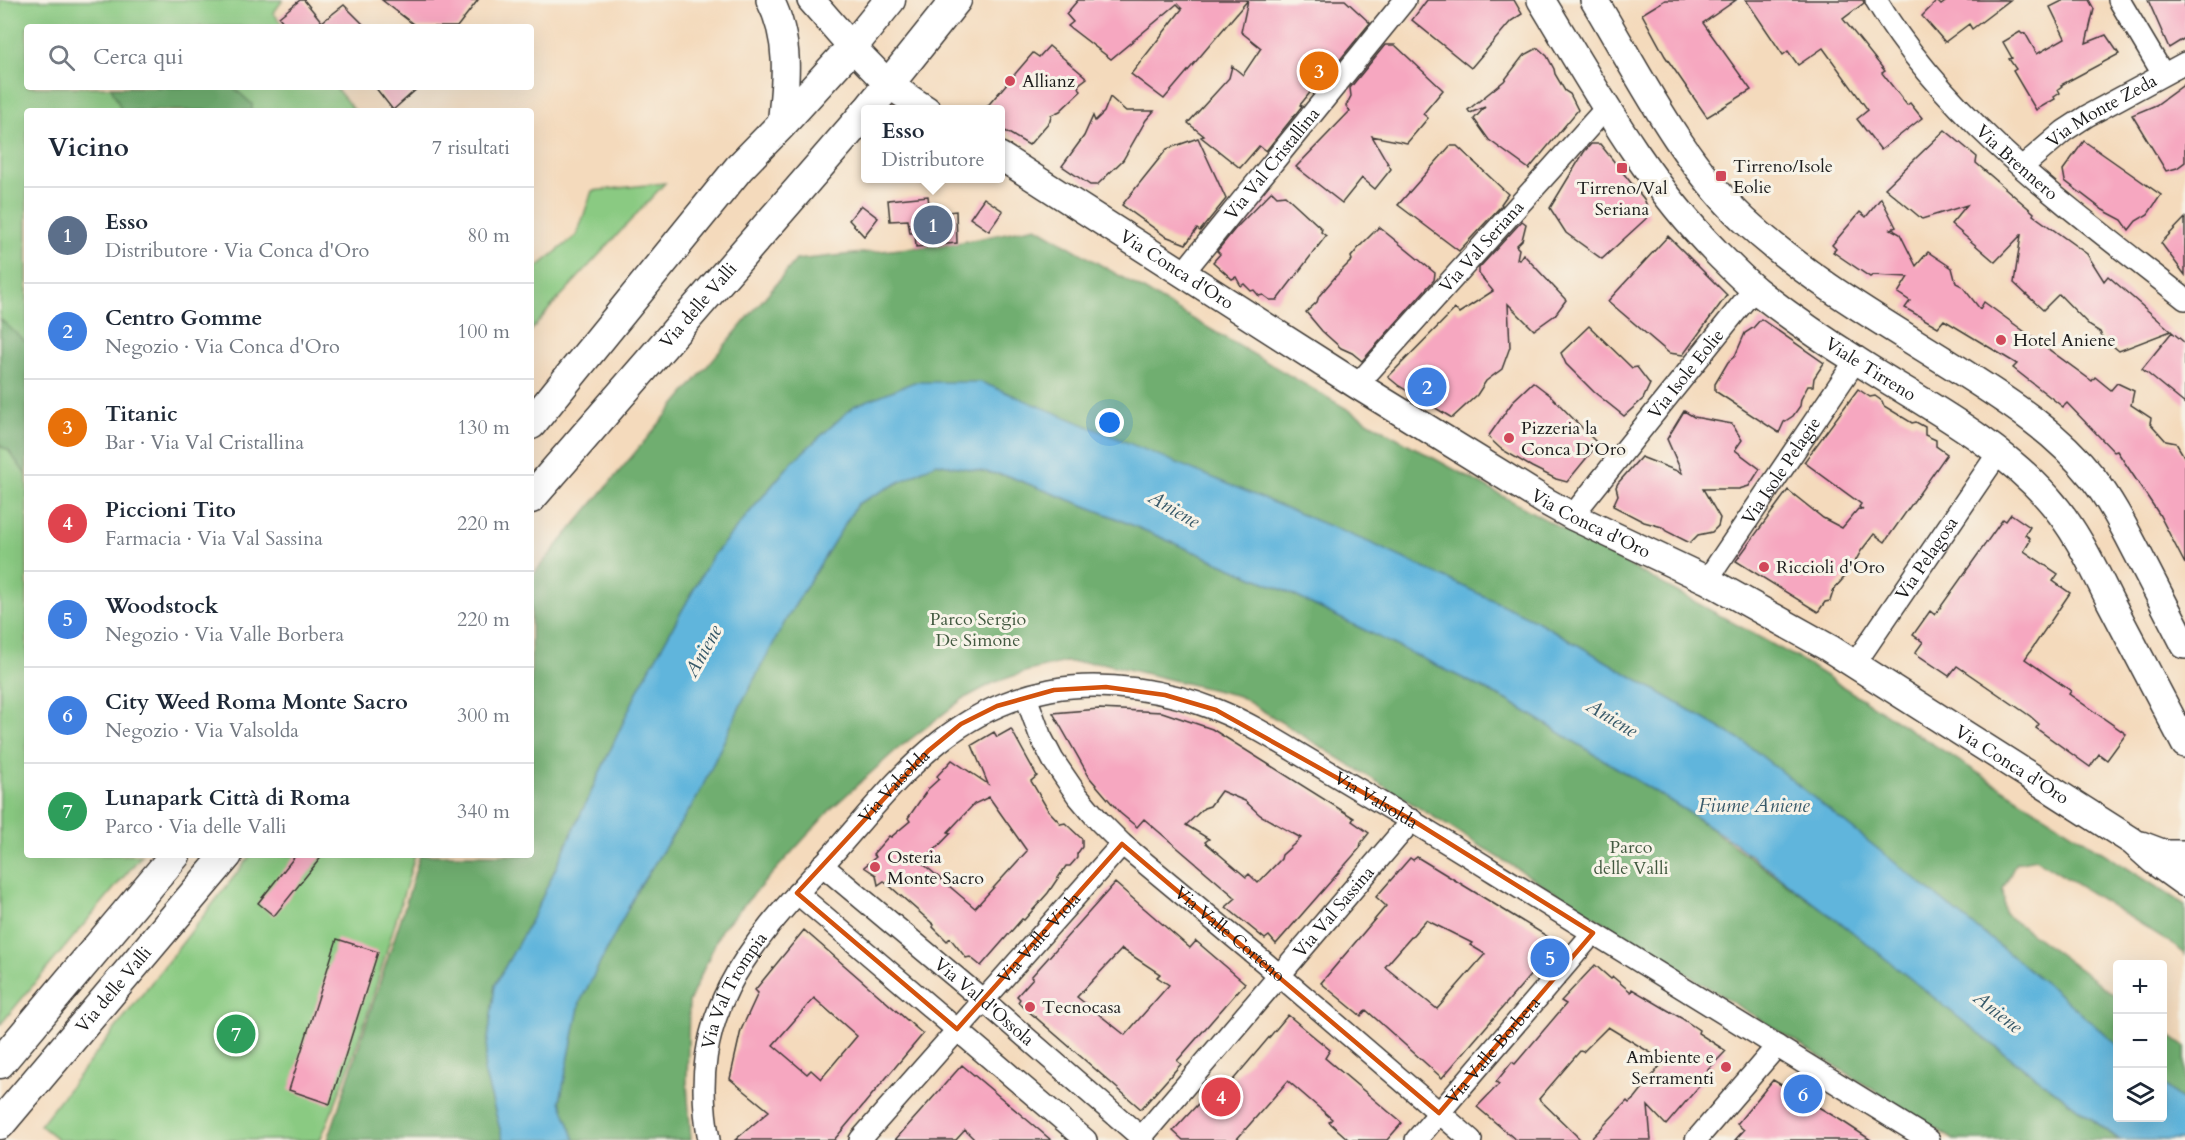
<!DOCTYPE html>
<html lang="it">
<meta charset="utf-8">
<style>
:root{--surface:#fff;--page:#f2f2f3;--text:#1f2937;--muted:#747a83;--line:#e0e1e3;--accent:#d93025}
body{margin:0;font-family:Cardo,serif;background:var(--page);color:var(--text)}
.controls{position:absolute;right:18px;bottom:18px;display:grid;overflow:hidden;border-radius:6px;box-shadow:0 6px 24px #0002}
.controls button{width:54px;height:54px;display:grid;place-items:center;padding:0;border:0;border-bottom:2px solid var(--line);background:var(--surface);color:var(--text);font:30px sans-serif}
.you{position:absolute;left:1110px;top:423px;width:21px;height:21px;margin:-15px;border:4px solid #fff;border-radius:50%;background:#1a73e8;box-shadow:0 0 0 9px #1a73e833}
.badge{display:grid;place-items:center;width:39px;height:39px;border-radius:50%;background:var(--accent);color:#fff;font-size:20px;font-weight:700}
.pin{position:absolute;translate:-50% -50%;border:3px solid #fff;box-shadow:0 2px 6px #0006}
.popup{position:absolute;left:861px;top:105px;width:144px;height:78px;box-sizing:border-box;display:grid;place-content:center;border-radius:6px;background:var(--surface);filter:drop-shadow(0 2px 4px #0005);font-size:20px;white-space:nowrap;color:var(--muted)}
.popup b{font-size:22px;color:var(--text)}
.popup::after{content:'';position:absolute;left:50%;top:100%;margin-left:-12px;border:12px solid transparent;border-top-color:var(--surface)}
.list{margin:0;padding:0;list-style:none}
h2{display:flex;justify-content:space-between;align-items:center;height:78px;margin:0;padding:0 24px;font-size:26px}
h2 small{font-size:20px;font-weight:400;color:var(--muted)}
.list li{display:grid;grid-template-columns:39px 1fr auto;gap:18px;align-items:center;box-sizing:border-box;height:96px;padding:0 24px;border-top:2px solid var(--line)}
.list b{display:block;font-size:22px;white-space:nowrap}
.list p{margin:0;font-size:20px;white-space:nowrap;color:var(--muted)}
.list em{font-size:20px;font-style:normal;color:var(--muted)}
.icon{flex:none;width:33px;height:33px;fill:none;stroke:currentColor;stroke-width:2;stroke-linecap:round;stroke-linejoin:round}
.map{position:relative;flex:none;width:2185px;height:1140px;overflow:hidden}
.search{position:absolute;background:var(--surface);box-shadow:0 6px 24px #0002;left:24px;top:24px;width:510px;height:66px;display:flex;align-items:center;gap:15px;box-sizing:border-box;padding:0 21px;border-radius:6px;color:var(--muted);font-size:22px}
.panel{position:absolute;background:var(--surface);box-shadow:0 6px 24px #0002;left:24px;top:108px;width:510px;height:750px;border-radius:6px}
.map>svg:first-child{display:block}
.green{fill:#8aca82;stroke:#53734f;stroke-width:1.5}
.forest{fill:#6fae70;stroke:#466546;stroke-width:1.5}
.water{fill:#60b5dc;stroke:#3e687c;stroke-width:1.5}
.building{fill:#f6a7c0;fill-rule:evenodd}
.lines{fill:none;stroke-linecap:round;stroke-linejoin:round}
.minor-casing{stroke:#3c3834;stroke-width:24}
.tertiary-casing{stroke:#3c3834;stroke-width:30}
.secondary-casing{stroke:#3c3834;stroke-width:33}
.minor{stroke:#fff;stroke-width:21}
.tertiary{stroke:#fff;stroke-width:27}
.secondary{stroke:#fff;stroke-width:30}
.marked{fill:none;stroke:#d4530e;stroke-width:4.5;stroke-linejoin:round}
.poi-dot{fill:#d1495b;stroke:#f7f3e8;stroke-width:2}
.labels{text-anchor:middle;dominant-baseline:central;stroke-width:6;stroke-linejoin:round;paint-order:stroke}
.poi-label{font-size:18px;fill:#1c1c1c;stroke:#f7f3e8;text-anchor:start}
.street-label{font-size:18px;fill:#1c1c1c;stroke:#f7f3e8}
.park-label{font-size:18px;fill:#425940;stroke:#f7f3e8}
.water-label{font-size:20px;font-style:italic;fill:#375969;stroke:#f7f3e8}
</style>
<div class="map">
<svg width="2185" height="1140" viewBox="0 0 2185 1140">
<rect width="100%" height="100%" fill="#f7f3e8"/>
<filter id="ink" filterUnits="userSpaceOnUse"><feTurbulence type="fractalNoise" baseFrequency=".0167" numOctaves="2"/><feDisplacementMap in="SourceGraphic" scale="12" xChannelSelector="R" yChannelSelector="G"/><feConvolveMatrix kernelMatrix="1 2 1 2 8 2 1 2 1" color-interpolation-filters="sRGB"/></filter>
<filter id="wash" filterUnits="userSpaceOnUse"><feTurbulence type="fractalNoise" baseFrequency=".008" numOctaves="4" result="noise"/><feDisplacementMap in="SourceGraphic" scale="24" xChannelSelector="R" yChannelSelector="G"/><feGaussianBlur stdDeviation="1.35" result="paint"/><feColorMatrix in="noise" values="0 0 0 0 0 0 0 0 0 0 0 0 0 0 0 0 0 1.4 0 .05"/><feComposite in="paint" operator="in"/></filter>
<g filter="url(#wash)">
<rect width="100%" height="100%" fill="#f4dabc"/>
<!-- green -->
<path class="green" d="M0,0H283L273,13L285,27H27V87H335L355,111H27V855H142L0,1025Z
M665,183L550,308L531,331V266L537,267L577,235L592,191Z
M251,855H415C387,951 360,1048 320,1140H59L40,1125Z"/>
<!-- forest -->
<path class="forest" d="M111,87H233L252,104V111H122Z
M1036,227L1388,433L1801,660L2185,905V955L2170,942L2036,859L2016,863L2003,889L2005,914L2117,997V1045L2053,989L1744,742L1537,621L854,406L791,463L712,557L640,686L535,913L495,985L484,1071L503,1140H328L406,903L420,855H531V577L796,260L957,243Z
M0,319L27,343V476L8,450L0,446Z
M936,463L1008,476L1111,516L1283,590L1507,700L1685,810L1850,930L1978,1033L2119,1140H1954L1239,696L1102,663L1065,662L1028,671L993,683L963,699L895,751L832,808L721,930L689,1002L687,1083L691,1140H575L560,1101L580,1002L638,889L698,796L743,700L787,618L857,504Z
M2163,1031L2185,1047V1103L2163,1084Z"/>
<!-- water -->
<path class="water" d="M914,382H981L1373,544L1537,621L1744,742L2053,989L2117,1045L2118,1118H2162L2163,1084L2185,1103V1140H2120L1978,1033L1850,930L1733,842L1685,810L1507,700L1283,590L1111,516L1008,476L936,463L857,504L787,618L743,700L698,796L638,889L580,1002L560,1101L575,1140H503L484,1071L495,985L535,913L640,686L712,557L791,463L854,406Z"/>
<g id="blocks">
<!-- building -->
<path class="building" d="M300,0H304L322,22L344,5L366,27H287L279,17Z
M382,0H478L457,27H417Z
M1078,0H1345L1370,23L1330,72L1321,79L1300,105L1302,106L1266,151L1259,146L1240,168L1201,137L1204,136L1188,123L1229,78L1232,66L1243,75L1261,48L1241,32L1248,0L1164,99L1131,74L1182,9L1177,4L1111,59L1068,26L1073,22L1066,14Z
M1427,0H1514L1522,14L1511,21L1471,68L1412,20Z
M1665,0H1736L1703,23L1751,90L1707,117L1665,56L1642,14Z
M1746,0H1863L1864,3L1843,19L1885,71L1882,73L1907,105L1910,103L1922,118L1881,150L1857,119L1868,110L1823,48L1798,65L1788,51L1783,55Z
M1948,0H2010L1972,29L1969,24L1945,42L1922,16L1937,1L1941,5Z
M2064,0H2089L2094,9L2086,43L2106,35L2119,54L2061,85L2062,86L2058,89L2060,93L2054,97L2055,99L2036,110L2013,71L2016,69L2009,59L2012,58L2003,42L2020,32L2022,34L2025,33L2037,54L2065,38L2050,7Z
M2148,0H2185V38L2169,48Z
M1385,45H1395L1443,90L1423,114L1428,118L1407,143L1372,136L1391,169L1375,189L1362,178L1342,203L1296,167L1350,111L1346,106L1351,96L1350,88Z
M1049,46L1087,78L1078,85L1081,91L1060,111L1051,115L1050,121L1029,145L1000,128V110H984L1033,53L1039,57Z
M1538,48L1547,56L1554,69L1555,74L1565,91L1570,94L1578,110L1529,169L1489,140L1474,119L1485,107L1470,113L1468,110L1504,81L1523,56Z
M2185,84V162L2177,168L2166,171L2132,115L2156,105Z
M375,87H419L393,110Z
M1110,97L1126,111H1154L1146,120L1123,160L1097,185H1090L1062,166L1084,136L1093,116L1095,121L1104,112Z
M1945,130L1977,157L1976,163L2034,213L2033,215L2087,254L2104,281L2108,276L2171,331L2119,351L2102,337L2100,332L2090,326L2059,294L2043,310L2014,283L2021,235L1995,262L1951,224L1967,205L1922,219L1885,188Z
M1198,138L1226,199L1200,231L1197,229L1186,244L1165,236L1122,205L1167,149Z
M2084,141L2161,195L2148,214L2136,221L2129,230L2122,220L2103,210L2065,181L2063,170Z
M1591,144H1600L1644,199L1647,206L1646,210L1650,215L1602,259L1566,233L1550,208L1584,152Z
M1450,146H1457L1508,194L1501,204L1502,205L1459,251L1398,205Z
M1272,191L1277,196L1285,195L1322,229L1321,232L1326,236L1277,300H1270L1263,295L1259,296L1254,290L1251,291L1244,284L1241,286L1236,277L1232,279L1213,262L1220,254L1217,251L1235,229Z
M928,196L930,214L956,211L957,243L916,247L915,233H910L908,220L890,221L888,200Z
M984,198L1003,211L989,231L970,218Z
M1881,198L1896,227L1891,229L1900,234L1916,266L1928,252L1952,268L1956,283L1962,286L1980,309L1984,302L2092,381L2095,377L2111,390L2117,383L2134,391L2131,405L2151,418L2150,423L2166,441L2176,443L2185,458V564L2159,514L2117,451L2114,452L2067,403L2063,407L2013,368L2017,364L1944,320L1938,327L1905,308L1910,301L1898,293L1908,277L1873,275L1870,277L1833,252L1836,249L1832,245L1860,212L1866,217Z
M861,205L878,218L864,236L849,220Z
M2185,218V275L2161,243Z
M1522,221L1526,224L1522,240L1516,246L1519,249L1517,259L1519,260L1523,254L1566,300L1555,315L1534,330L1508,304L1510,347L1502,369L1486,381L1477,395L1452,418L1399,386L1388,377L1455,309L1459,313L1493,291L1479,274V268Z
M1379,227L1435,273L1434,280L1362,361L1352,353L1341,348L1322,331L1306,312L1317,302L1319,296L1336,276L1352,260L1351,257L1360,246Z
M1668,236L1727,295L1683,355L1669,353L1608,301Z
M1761,319L1824,363L1814,378L1813,386H1808L1801,399L1800,406L1793,416L1784,422L1779,433L1715,391V384L1728,362L1735,356L1745,333L1753,328Z
M1589,326L1632,368L1637,367L1650,384L1643,399L1624,416L1594,392L1566,364L1561,353Z
M2172,332L2185,343V404L2142,369Z
M1533,382L1550,395L1598,444L1567,482L1556,479L1532,467L1501,449L1488,437L1514,400Z
M1858,389L1870,397L1875,396L1882,401L1884,406L1912,423L1916,422L1925,427V435L1936,440V446L1947,454L1885,542L1874,534L1861,551L1850,571L1834,589L1830,601L1825,602L1818,612L1736,561L1788,490L1823,518L1842,528L1858,509L1863,510L1859,507L1861,504L1804,462Z
M1684,411L1694,417L1732,424L1742,440L1735,450L1760,469L1749,486L1739,489H1703L1720,518L1718,526L1712,532L1698,535L1690,543L1666,531L1662,527L1644,522L1613,506L1618,495L1616,487L1618,483L1641,457L1682,473L1667,439Z
M2011,514L2030,527L2025,535L2030,538L2029,540L2030,541L2024,551L2058,574L2053,581L2070,593L2025,659L2071,691L2069,694L2126,734L2107,760L2099,754L2090,767L2036,728L2039,724L2030,716L1957,666L1949,676L1915,653L1923,642L1913,635L1930,611L1935,615L2003,519L2006,521Z
M1099,709L1162,712L1212,729L1354,818L1352,821L1369,833L1361,843L1360,848L1276,944L1269,936L1265,939L1226,907L1236,898L1144,819L1137,827L1120,813L1090,778L1053,713ZM1221,791L1245,801L1260,815L1301,838L1282,855L1281,859L1258,883L1249,874L1246,877L1205,842L1209,839L1186,825L1204,808L1210,806Z
M1011,729L1037,776L1031,781L1048,810L1061,824L1065,823L1082,839V847L1077,854V858L1070,866H1066L1048,893L1024,920L1022,919L981,966L970,957L966,958L950,938L947,941L933,927L934,925L884,881L878,885L876,875L864,867L876,857L873,854L889,836L891,837L910,821L908,818L928,789L939,779L937,776L952,760L988,784L972,745L994,732L997,737ZM989,797L1027,851L975,908L922,863L951,833L948,832L974,804Z
M296,855H323L274,916L258,903Z
M1417,857L1558,943L1442,1078L1366,1010L1361,1016L1321,983L1386,906L1376,897L1410,858L1413,860ZM1426,920L1472,943L1470,945L1485,954L1437,1009L1385,967Z
M1115,883L1190,948L1196,941L1245,983L1177,1061L1181,1064L1141,1109L1018,1002L1020,999L1017,996L1033,978L1031,977ZM1122,949L1160,974L1157,977L1169,985L1125,1035L1077,997Z
M804,930L923,1034L834,1140H735L769,1111L730,1079L741,1030L758,993L755,990ZM814,998L857,1036L821,1079L811,1070L807,1074L773,1045Z
M337,939L378,952L330,1104L289,1090Z
M1595,965L1611,979L1613,977L1631,992L1632,989L1681,1018L1699,1030L1698,1033L1726,1051L1703,1075L1706,1078L1666,1125L1648,1106L1651,1140H1590L1627,1101L1629,1103L1635,1098L1664,1061L1608,1027L1583,1052L1580,1051L1539,1099L1581,1140H1516L1477,1107L1499,1084L1496,1082L1512,1062L1515,1064L1566,1004L1561,1001Z
M1288,1015L1330,1050L1325,1058L1402,1123L1387,1140H1349L1329,1122L1332,1119L1288,1081L1236,1140H1183L1173,1131L1209,1092L1217,1099Z
M962,1065L1051,1140H975L965,1130L956,1140H895Z
M1773,1080L1842,1121L1871,1140H1735L1744,1130L1737,1124Z"/>
</g>
</g>
<g filter="url(#ink)">
<use href="#blocks" fill-opacity="0" stroke="#3c3834" stroke-width="1.5"/>
<g class="lines">
<!-- minor casing -->
<g class="minor-casing">
<g id="minor">
<path id="s1" d="M1876,0C1950,124 2074,211 2185,299"/>
<path d="M2119,0L2163,74"/>
<path id="s2" d="M2022,167L2064,131L2087,116L2185,63"/>
<path id="s3" d="M1183,273L1405,0"/>
<path id="s4" d="M1357,385L1607,107"/>
<path id="s5" d="M1572,516L1754,289"/>
<path id="s6" d="M1707,580L1856,360"/>
<path id="s7" d="M1854,665L1999,452"/>
<path id="s8" d="M1026,697L1040,735L1053,760L1077,795L1099,821L1122,844L1264,962L1471,1140"/>
<path id="s9" d="M822,865L983,1000L1144,1140"/>
<path d="M797,893L1086,1140"/>
<path id="s10" d="M709,1140C685,1012 751,944 830,857C897,782 945,711 1050,690C1103,680 1167,690 1217,710C1252,724 1284,745 1316,764C1376,800 1436,835 1496,873C1640,962 1784,1051 1929,1140"/>
<path id="s11" d="M860,1140L1122,844"/>
<path id="s12" d="M1139,1140L1412,820"/>
<path id="s13" d="M1416,1140L1593,933"/>
<path d="M1696,1140L1777,1046"/>
</g>
</g>
<!-- tertiary casing -->
<g class="tertiary-casing">
<g id="tertiary">
<path d="M770,0C791,41 786,81 781,125"/>
<path d="M811,0L852,47L889,85L927,110"/>
<path id="s14" d="M1541,0C1594,87 1644,179 1716,252C1729,265 1742,279 1757,291C1788,315 1822,339 1856,360C1922,403 1994,438 2048,498C2075,528 2092,565 2110,601C2135,649 2160,697 2185,744"/>
<path d="M1594,0C1639,75 1680,159 1744,220C1807,279 1883,322 1956,368C2006,400 2056,431 2093,478C2111,501 2124,527 2137,552C2153,583 2169,614 2185,645"/>
<path id="s15" d="M1000,156L1357,385L1545,501L1572,516L1707,580L1829,648L2132,841L2153,860L2185,883"/>
<path d="M2141,845L2165,854H2185"/>
</g>
</g>
<!-- secondary casing -->
<g class="secondary-casing">
<g id="secondary">
<path d="M868,110L956,0"/>
<path d="M531,424L739,168L781,125L852,47L890,0"/>
<path id="s16" d="M531,498L866,112"/>
<path d="M0,1063L175,855"/>
<path id="s17" d="M0,1124L227,855"/>
</g>
</g>
<!-- minor -->
<use href="#minor" class="minor"/>
<!-- tertiary -->
<use href="#tertiary" class="tertiary"/>
<!-- secondary -->
<use href="#secondary" class="secondary"/>
</g>
</g>
<!-- marked area -->
<path class="marked" d="M1106,687L1165,695L1216,710L1412,820L1593,933L1439,1113L1122,844L957,1029L797,893L928,751L961,724L997,706L1054,690Z"/>
<!-- markers -->
<g class="poi-dot">
<circle cx="1010" cy="81" r="6"/>
<rect x="1616" y="162" width="12" height="12" rx="3"/>
<rect x="1715" y="170" width="12" height="12" rx="3"/>
<circle cx="2001" cy="340" r="6"/>
<circle cx="1509" cy="438" r="6"/>
<circle cx="1764" cy="567" r="6"/>
<circle cx="875" cy="867" r="6"/>
<circle cx="1030" cy="1007" r="6"/>
<circle cx="1726" cy="1067" r="6"/>
</g>
<g class="labels">
<!-- poi labels -->
<g class="poi-label">
<text x="1022" y="81">Allianz</text>
<text x="1733" y="166">Tirreno/Isole<tspan x="1733" dy="21">Eolie</tspan></text>
<text x="1622" y="188" text-anchor="middle">Tirreno/Val<tspan x="1622" dy="21">Seriana</tspan></text>
<text x="2013" y="340">Hotel Aniene</text>
<text x="1521" y="428">Pizzeria la<tspan x="1521" dy="21">Conca D‘Oro</tspan></text>
<text x="1776" y="567">Riccioli d'Oro</text>
<text x="887" y="857">Osteria<tspan x="887" dy="21">Monte Sacro</tspan></text>
<text x="1042" y="1007">Tecnocasa</text>
<text x="1714" y="1057" text-anchor="end">Ambiente e<tspan x="1714" dy="21">Serramenti</tspan></text>
</g>
<!-- street labels -->
<g class="street-label">
<text stroke="none"><textPath href="#s2" startOffset="98">Via Monte Zeda</textPath></text>
<text stroke="none"><textPath href="#s1" startOffset="216">Via Brennero</textPath></text>
<text stroke="none"><textPath href="#s3" startOffset="141">Via Val Cristallina</textPath></text>
<text stroke="none"><textPath href="#s4" startOffset="186">Via Val Seriana</textPath></text>
<text stroke="none"><textPath href="#s15" startOffset="210">Via Conca d'Oro</textPath></text>
<text stroke="none"><textPath href="#s16" startOffset="255">Via delle Valli</textPath></text>
<text stroke="none"><textPath href="#s14" startOffset="502">Viale Tirreno</textPath></text>
<text stroke="none"><textPath href="#s5" startOffset="182">Via Isole Eolie</textPath></text>
<text stroke="none"><textPath href="#s6" startOffset="132">Via Isole Pelagie</textPath></text>
<text stroke="none"><textPath href="#s15" startOffset="696">Via Conca d'Oro</textPath></text>
<text stroke="none"><textPath href="#s7" startOffset="129">Via Pelagosa</textPath></text>
<text stroke="none"><textPath href="#s15" startOffset="1182">Via Conca d'Oro</textPath></text>
<text stroke="none"><textPath href="#s10" startOffset="418">Via Valsolda</textPath></text>
<text stroke="none"><textPath href="#s10" startOffset="958">Via Valsolda</textPath></text>
<text stroke="none"><textPath href="#s12" startOffset="300">Via Val Sassina</textPath></text>
<text stroke="none"><textPath href="#s8" startOffset="318">Via Valle Corteno</textPath></text>
<text stroke="none"><textPath href="#s11" startOffset="270">Via Valle Viola</textPath></text>
<text stroke="none"><textPath href="#s17" startOffset="176">Via delle Valli</textPath></text>
<text stroke="none"><textPath href="#s10" startOffset="156">Via Val Trompia</textPath></text>
<text stroke="none"><textPath href="#s9" startOffset="212">Via Val d'Ossola</textPath></text>
<text stroke="none"><textPath href="#s13" startOffset="118">Via Valle Borbera</textPath></text>
</g>
<!-- park labels -->
<g class="park-label">
<text x="978" y="619">Parco Sergio<tspan x="978" dy="21">De Simone</tspan></text>
<text x="1631" y="847">Parco<tspan x="1631" dy="21">delle Valli</tspan></text>
</g>
<!-- water labels -->
<g class="water-label">
<text transform="translate(1174 509) rotate(30)">Aniene</text>
<text transform="translate(703 651) rotate(-61)">Aniene</text>
<text transform="translate(1612 718) rotate(31)">Aniene</text>
<text x="1754" y="805">Fiume Aniene</text>
<text transform="translate(1998 1012) rotate(38)">Aniene</text>
</g>
</g>
</svg>
<div class="controls">
<button>+</button>
<button>−</button>
<button><svg class="icon" aria-label="layers" viewBox="0 0 24 24"><path d="M12 4l9 5-9 5-9-5zM3 14l9 5 9-5"/></svg></button>
</div>
<div class="you"></div>
<div class="pin badge" style="left:933px;top:225px;background:#5c6f8a">1</div>
<div class="popup"><b>Esso</b>Distributore</div>
<div class="pin badge" style="left:1427px;top:387px;background:#3f7fe0">2</div>
<div class="pin badge" style="left:1319px;top:71px;background:#e8710a">3</div>
<div class="pin badge" style="left:1221px;top:1097px;background:#e0444e">4</div>
<div class="pin badge" style="left:1550px;top:958px;background:#3f7fe0">5</div>
<div class="pin badge" style="left:1803px;top:1094px;background:#3f7fe0">6</div>
<div class="pin badge" style="left:236px;top:1034px;background:#2e9e5b">7</div>
<div class="search"><svg class="icon" aria-label="search" viewBox="0 0 24 24"><circle cx="10" cy="10" r="6"/><path d="M15 15l6 6"/></svg>Cerca qui</div>
<section class="panel">
<h2>Vicino<small>7 risultati</small></h2>
<ul class="list">
<li><span class="badge" style="background:#5c6f8a">1</span><div><b>Esso</b><p>Distributore · Via Conca d'Oro</p></div><em>80 m</em></li>
<li><span class="badge" style="background:#3f7fe0">2</span><div><b>Centro Gomme</b><p>Negozio · Via Conca d'Oro</p></div><em>100 m</em></li>
<li><span class="badge" style="background:#e8710a">3</span><div><b>Titanic</b><p>Bar · Via Val Cristallina</p></div><em>130 m</em></li>
<li><span class="badge" style="background:#e0444e">4</span><div><b>Piccioni Tito</b><p>Farmacia · Via Val Sassina</p></div><em>220 m</em></li>
<li><span class="badge" style="background:#3f7fe0">5</span><div><b>Woodstock</b><p>Negozio · Via Valle Borbera</p></div><em>220 m</em></li>
<li><span class="badge" style="background:#3f7fe0">6</span><div><b>City Weed Roma Monte Sacro</b><p>Negozio · Via Valsolda</p></div><em>300 m</em></li>
<li><span class="badge" style="background:#2e9e5b">7</span><div><b>Lunapark Città di Roma</b><p>Parco · Via delle Valli</p></div><em>340 m</em></li>
</ul>
</section>
</div>
